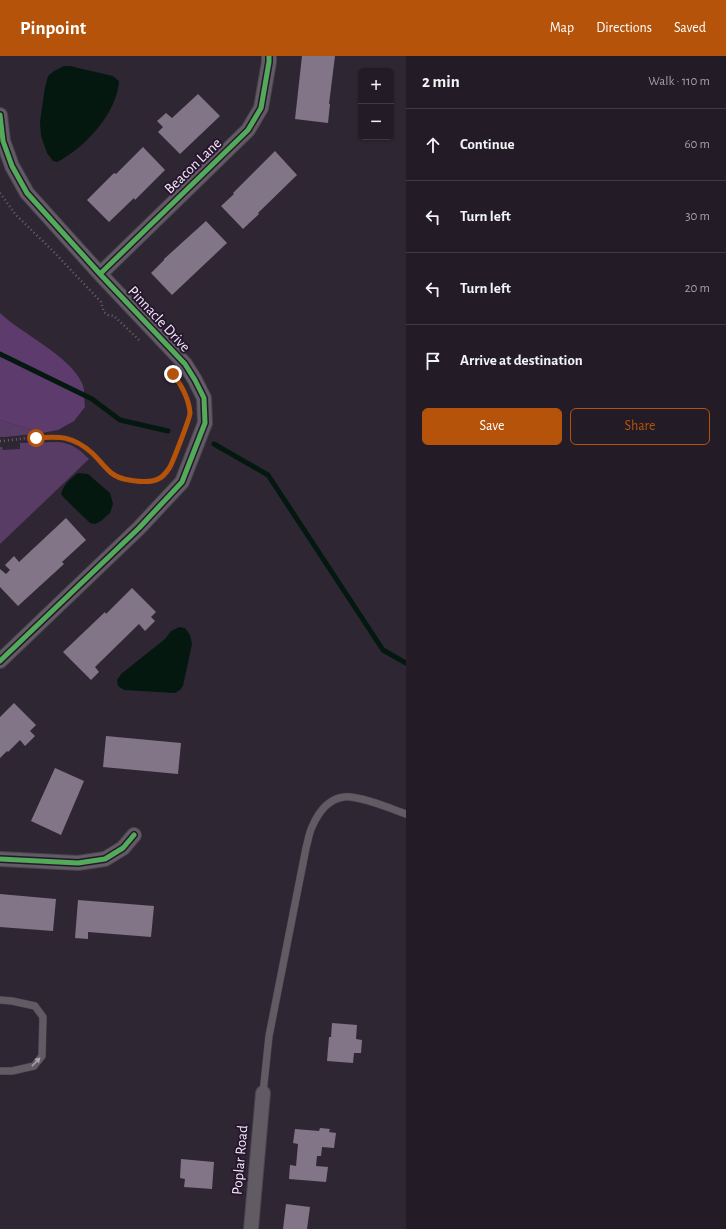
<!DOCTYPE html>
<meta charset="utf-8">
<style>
:root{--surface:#231c26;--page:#2b252e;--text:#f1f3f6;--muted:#a3a1a7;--line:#403a43;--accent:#b45309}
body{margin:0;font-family:"Alegreya Sans",sans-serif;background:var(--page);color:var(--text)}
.controls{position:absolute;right:12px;top:12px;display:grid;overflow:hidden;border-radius:6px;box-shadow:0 1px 3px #0004}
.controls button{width:36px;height:36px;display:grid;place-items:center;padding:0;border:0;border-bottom:1px solid var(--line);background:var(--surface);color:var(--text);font:20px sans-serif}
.stop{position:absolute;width:12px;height:12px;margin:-9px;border:3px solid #b45309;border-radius:50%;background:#fff}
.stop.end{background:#b45309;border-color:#fff;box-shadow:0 1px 4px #0008}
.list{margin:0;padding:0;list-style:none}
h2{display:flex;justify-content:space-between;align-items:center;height:52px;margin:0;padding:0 16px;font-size:17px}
h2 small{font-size:13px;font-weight:400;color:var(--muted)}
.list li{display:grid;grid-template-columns:26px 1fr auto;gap:12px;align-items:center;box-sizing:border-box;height:72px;padding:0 16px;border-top:1px solid var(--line)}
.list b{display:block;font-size:15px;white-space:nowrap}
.list em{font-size:13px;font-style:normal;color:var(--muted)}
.actions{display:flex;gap:8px;padding:12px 16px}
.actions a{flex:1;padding:9px 0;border:1px solid var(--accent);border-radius:6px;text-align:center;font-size:14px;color:var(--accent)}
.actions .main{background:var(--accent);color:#fff}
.icon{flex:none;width:22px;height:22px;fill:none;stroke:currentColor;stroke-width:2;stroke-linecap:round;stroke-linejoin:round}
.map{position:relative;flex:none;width:406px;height:1173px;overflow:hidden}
header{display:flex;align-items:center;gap:24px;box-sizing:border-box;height:56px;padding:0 20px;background:var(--accent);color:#fff}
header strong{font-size:19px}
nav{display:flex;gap:22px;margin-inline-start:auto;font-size:14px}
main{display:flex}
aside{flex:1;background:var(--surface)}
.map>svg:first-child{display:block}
.green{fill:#593c66}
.forest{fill:#5e3b6d}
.water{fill:#041810}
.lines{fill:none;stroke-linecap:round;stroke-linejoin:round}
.stream{stroke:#041810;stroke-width:5}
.building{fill:#827587}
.lane-casing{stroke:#4b434e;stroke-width:8}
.street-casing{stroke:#4b434e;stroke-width:16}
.path{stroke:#6a646d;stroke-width:2.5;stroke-dasharray:1 3;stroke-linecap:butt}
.lane{stroke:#615b64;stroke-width:7}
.street{stroke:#615b64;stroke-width:14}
.cycleway-casing{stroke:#27172e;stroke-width:8}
.cycleway{stroke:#51ab58;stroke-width:5}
.oneway{fill:#aaa2ae}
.route{stroke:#b45309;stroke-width:5}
.labels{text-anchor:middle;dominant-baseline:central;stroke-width:4;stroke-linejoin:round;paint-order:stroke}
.street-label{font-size:15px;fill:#f2e8f8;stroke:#27172e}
</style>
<header>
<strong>Pinpoint</strong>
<nav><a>Map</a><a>Directions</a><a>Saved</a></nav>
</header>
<main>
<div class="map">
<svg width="406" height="1173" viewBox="0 0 406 1173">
<rect width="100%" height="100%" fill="#2f2633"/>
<!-- green -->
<path class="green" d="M0,364L42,377L5,381H0Z
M57,386C72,387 79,393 89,403L0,488V391H2L3,394L20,393V387Z"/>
<!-- forest -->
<path class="forest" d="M0,257C22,278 70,300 82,327C85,333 84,344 85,351L74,365L58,374L42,377L0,364Z"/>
<!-- water -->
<path class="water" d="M64,10H70L113,20L119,25C117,57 85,92 57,106L53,105L47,97L41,80L40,66L45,31L48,20L54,15Z
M78,417L88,418L110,437L113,448L110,457L101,465L95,468L90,467L64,442L61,438C64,428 70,423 78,417Z
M179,571L185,572L190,579L192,588L183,630L180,634L175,637L124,634L118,630L117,624L121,618L165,583L171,575Z"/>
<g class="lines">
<!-- stream -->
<path class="stream" d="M0,298L92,343L120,364L168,375
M214,388L268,419L383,594L406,607"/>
</g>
<!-- building -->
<path class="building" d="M302,0H335L329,48H330L328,67L295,63Z
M198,38L220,60L180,98L158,76L163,71L157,65L166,57L172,62Z
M143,91L165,114L135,144L134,142L109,166L87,144L114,117L116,118Z
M275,95L297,119L258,157L259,158L243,173L221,150L234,138L233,137Z
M206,165L227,187L172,239L151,217L164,204V203Z
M66,462L86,484L62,506L64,508L18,550L0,531V513L6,518L10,514L5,509L14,500L19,506Z
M132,532L156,556L151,561L155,565L145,575L139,568L95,611L99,616L91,624L63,596L105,556L106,558Z
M14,647L36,669L30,675L35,680L25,690L20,684L8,696L7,695L0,702V661Z
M106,680L181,687L178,718L103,711Z
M55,712L84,725L61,779L31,765Z
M0,838L56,843L53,875L0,871Z
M78,844L154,850L151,881L88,876V883L75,882Z
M332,967L357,969L356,983L362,984L361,997H354L353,1007L327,1005L329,981H331Z
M320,1072L330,1073L329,1076L336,1077L334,1092L322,1091L321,1100H317L316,1110L328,1111L326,1126L289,1123L290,1109L296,1110L298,1088L293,1087L295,1073L319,1075Z
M181,1103L214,1106L212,1133L184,1131L185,1123L180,1122Z
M286,1148L310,1151L307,1173H283Z"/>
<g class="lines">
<!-- lane casing -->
<g class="lane-casing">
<path id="lane" d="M0,944L12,945L35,950L43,961L42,1000L34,1010L12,1015H0
M263,1037L269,980L306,792C308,785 309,777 312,771C318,757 328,743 344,741C358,739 392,753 406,758"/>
</g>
<!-- street casing -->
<g class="street-casing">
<path id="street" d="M0,59L3,85L12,110L27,137L100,218L185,308L195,324L204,342L205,367L182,426L139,472L0,605
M100,218L248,74L261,52L269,6V0
M0,803L78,807L105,803L123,792L134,779
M251,1173L263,1037"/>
</g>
<!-- path -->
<path class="path" d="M0,137L16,159L53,195L101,246L104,256L108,259L114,260L139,284
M0,385C18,384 51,377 68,382C77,385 87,391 94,398C99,404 104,411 110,417C120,425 149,429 160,422C164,420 168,414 170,411"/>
<!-- lane -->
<use href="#lane" class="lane"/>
<!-- street -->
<use href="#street" class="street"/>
<!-- cycleway casing -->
<g class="cycleway-casing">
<path id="cycleway" d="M0,59L3,85L12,110L27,137L100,218L185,308L195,324L204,342L205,367L182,426L139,472L0,605
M100,218L248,74L261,52L269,6V0
M0,803L78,807L105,803L123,792L134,779"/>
</g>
<!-- cycleway -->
<use href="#cycleway" class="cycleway"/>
</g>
<!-- one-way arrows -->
<defs><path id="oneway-solid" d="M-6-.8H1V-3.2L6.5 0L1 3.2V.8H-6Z"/></defs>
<use class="oneway" href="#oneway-solid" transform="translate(36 1006) rotate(-46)"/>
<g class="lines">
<!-- route -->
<path class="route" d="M36,382C60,380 73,380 92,397C103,407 109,420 124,423C135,425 150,428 160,422C164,420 168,414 170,411C173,405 190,362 190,357C189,342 182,330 173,318"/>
</g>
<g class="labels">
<!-- street labels -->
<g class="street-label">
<text transform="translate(193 110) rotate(-44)">Beacon Lane</text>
<text transform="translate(159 263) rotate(47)">Pinnacle Drive</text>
<text transform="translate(240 1104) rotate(-85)">Poplar Road</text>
</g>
</g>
</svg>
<div class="controls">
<button>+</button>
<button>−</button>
</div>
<div class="stop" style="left:36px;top:382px"></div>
<div class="stop end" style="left:173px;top:318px"></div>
</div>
<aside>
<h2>2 min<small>Walk · 110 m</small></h2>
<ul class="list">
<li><svg class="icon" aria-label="ahead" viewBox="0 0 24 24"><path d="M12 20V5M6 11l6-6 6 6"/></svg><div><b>Continue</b></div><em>60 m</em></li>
<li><svg class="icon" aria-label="left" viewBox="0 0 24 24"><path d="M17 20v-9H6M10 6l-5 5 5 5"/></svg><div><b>Turn left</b></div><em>30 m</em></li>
<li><svg class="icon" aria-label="left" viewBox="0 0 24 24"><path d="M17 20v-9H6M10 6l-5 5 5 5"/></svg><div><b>Turn left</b></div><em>20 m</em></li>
<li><svg class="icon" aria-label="arrive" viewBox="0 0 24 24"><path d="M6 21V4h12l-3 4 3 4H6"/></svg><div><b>Arrive at destination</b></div></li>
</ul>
<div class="actions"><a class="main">Save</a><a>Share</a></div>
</aside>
</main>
